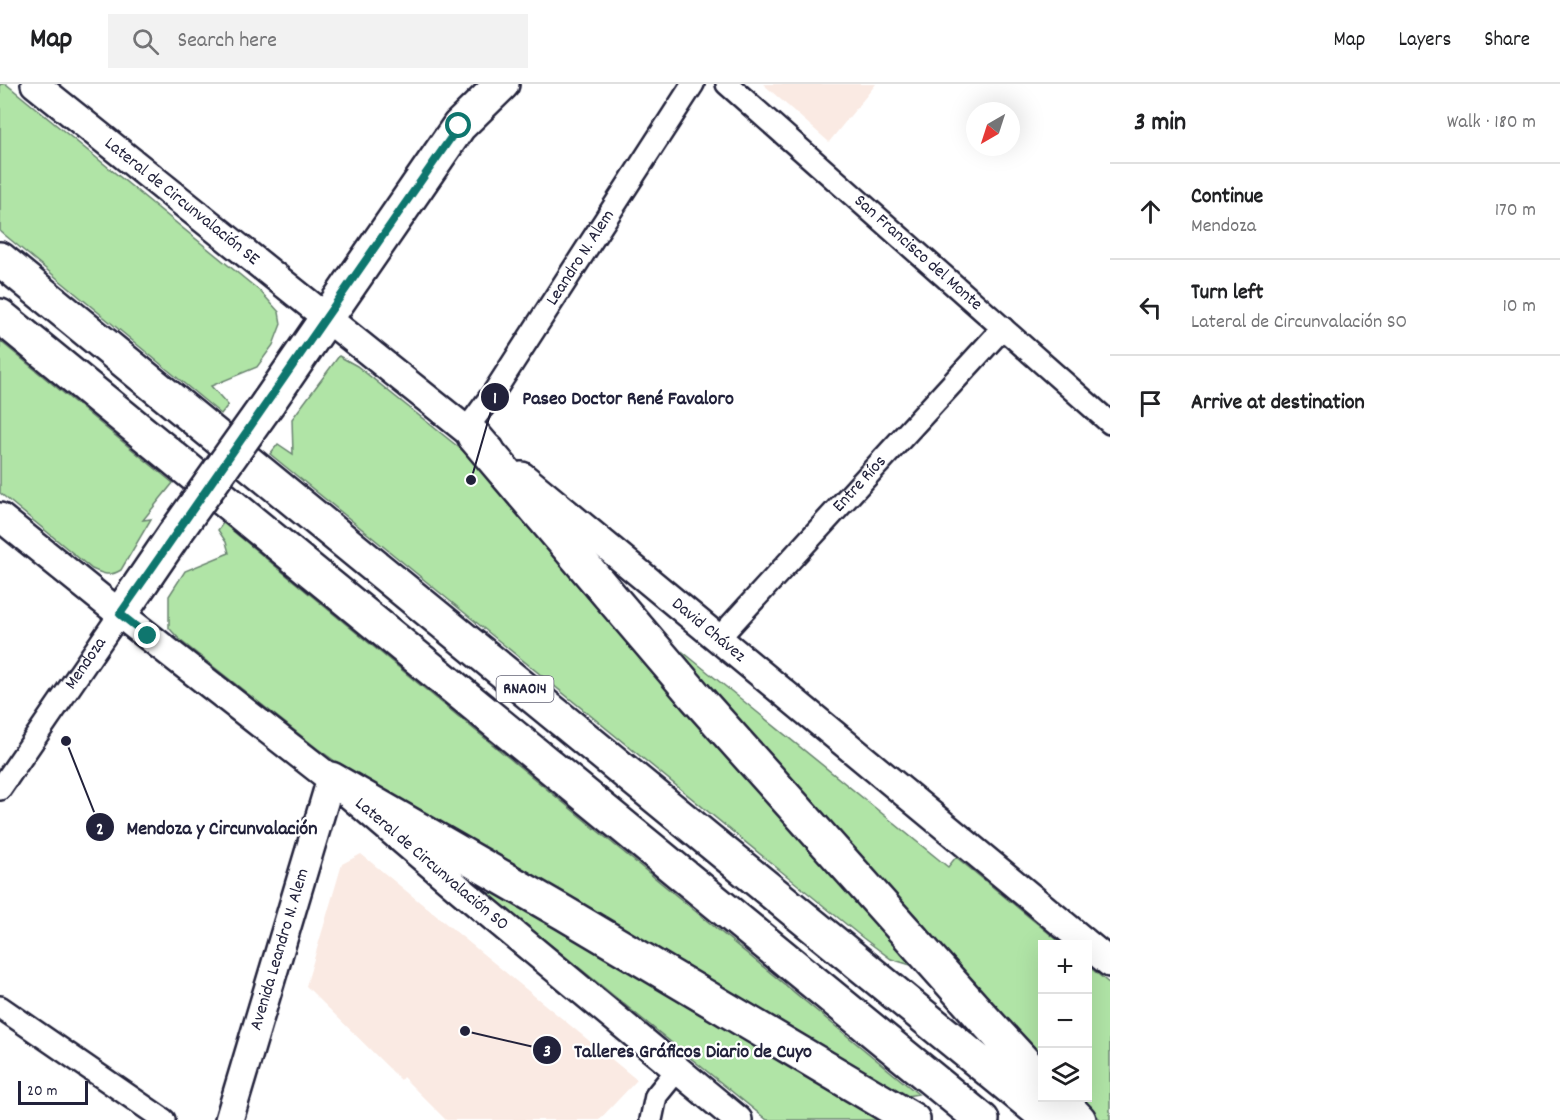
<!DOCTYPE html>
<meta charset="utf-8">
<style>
:root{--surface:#fff;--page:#f2f2f2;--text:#202124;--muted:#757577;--line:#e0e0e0}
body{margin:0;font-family:Dekko,sans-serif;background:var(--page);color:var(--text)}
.controls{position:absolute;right:18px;bottom:18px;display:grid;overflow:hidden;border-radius:0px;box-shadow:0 6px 24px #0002}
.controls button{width:54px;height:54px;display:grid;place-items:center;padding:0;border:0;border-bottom:2px solid var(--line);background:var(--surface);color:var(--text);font:30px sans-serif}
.compass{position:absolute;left:966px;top:18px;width:54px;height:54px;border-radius:50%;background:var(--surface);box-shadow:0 6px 24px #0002;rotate:219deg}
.scale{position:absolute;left:18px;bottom:15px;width:70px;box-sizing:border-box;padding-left:6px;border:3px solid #22223b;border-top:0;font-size:16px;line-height:21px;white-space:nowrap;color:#22223b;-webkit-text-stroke:4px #fff;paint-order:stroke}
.stop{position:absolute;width:18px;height:18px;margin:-14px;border:4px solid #0f766e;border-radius:50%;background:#fff}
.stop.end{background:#0f766e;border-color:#fff;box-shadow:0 2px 6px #0008}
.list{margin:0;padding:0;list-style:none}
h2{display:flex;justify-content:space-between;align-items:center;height:78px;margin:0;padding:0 24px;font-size:26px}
h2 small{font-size:20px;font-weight:400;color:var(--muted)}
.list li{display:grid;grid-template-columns:39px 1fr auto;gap:18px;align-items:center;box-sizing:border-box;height:96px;padding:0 24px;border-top:2px solid var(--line)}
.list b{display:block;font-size:22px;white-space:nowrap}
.list p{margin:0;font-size:20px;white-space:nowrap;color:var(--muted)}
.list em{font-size:20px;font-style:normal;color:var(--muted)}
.icon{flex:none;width:33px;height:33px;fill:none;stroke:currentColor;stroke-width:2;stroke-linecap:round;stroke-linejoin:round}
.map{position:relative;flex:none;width:1110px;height:1036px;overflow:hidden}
header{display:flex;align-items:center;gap:36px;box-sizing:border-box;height:84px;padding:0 30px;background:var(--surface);border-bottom:2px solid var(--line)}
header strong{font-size:28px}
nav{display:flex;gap:33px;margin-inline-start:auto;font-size:21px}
.search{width:420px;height:54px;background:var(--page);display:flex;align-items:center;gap:15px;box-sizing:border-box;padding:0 21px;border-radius:0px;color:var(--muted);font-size:22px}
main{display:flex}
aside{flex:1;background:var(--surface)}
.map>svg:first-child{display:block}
.built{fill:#faeae3}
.green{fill:#b0e4a6;stroke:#698370;stroke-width:1.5}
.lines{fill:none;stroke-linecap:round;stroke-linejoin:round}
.minor-casing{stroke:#22223b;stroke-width:26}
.tertiary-casing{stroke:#22223b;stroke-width:32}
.primary-casing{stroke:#22223b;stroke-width:38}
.motorway-casing{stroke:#22223b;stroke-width:38}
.minor{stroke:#fff;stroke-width:21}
.tertiary{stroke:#fff;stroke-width:27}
.primary{stroke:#fff;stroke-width:33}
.motorway{stroke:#fff;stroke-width:33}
.primary-bridge-casing{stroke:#22223b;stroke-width:38;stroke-linecap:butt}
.primary-bridge{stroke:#fff;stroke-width:33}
.route{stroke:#0f766e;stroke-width:8}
.labels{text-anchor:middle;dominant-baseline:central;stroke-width:4.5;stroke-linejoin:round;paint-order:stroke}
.shield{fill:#fff;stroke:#646476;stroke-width:1.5}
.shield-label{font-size:16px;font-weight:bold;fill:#22223b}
.street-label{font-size:18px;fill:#22223b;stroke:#fff}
.leader{fill:none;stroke:#22223b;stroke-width:2}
.callout-dot{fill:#22223b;stroke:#fff;stroke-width:2}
.mark-label{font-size:18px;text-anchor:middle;font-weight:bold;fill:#fff}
.callout-label{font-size:20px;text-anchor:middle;font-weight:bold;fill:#22223b;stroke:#fff;stroke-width:4.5;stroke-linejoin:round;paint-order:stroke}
</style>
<header>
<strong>Map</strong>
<div class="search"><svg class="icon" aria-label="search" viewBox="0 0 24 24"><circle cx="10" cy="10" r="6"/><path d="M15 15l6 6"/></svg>Search here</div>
<nav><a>Map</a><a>Layers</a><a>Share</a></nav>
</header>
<main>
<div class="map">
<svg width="1110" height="1036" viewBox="0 0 1110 1036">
<rect width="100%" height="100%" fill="#fff"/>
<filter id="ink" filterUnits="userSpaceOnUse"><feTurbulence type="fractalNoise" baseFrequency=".0167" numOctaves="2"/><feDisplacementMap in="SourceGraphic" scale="12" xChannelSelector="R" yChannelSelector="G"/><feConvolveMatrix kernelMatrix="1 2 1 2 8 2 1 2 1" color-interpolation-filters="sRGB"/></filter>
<g filter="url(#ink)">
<!-- built -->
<path class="built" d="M763,0H876L829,58Z
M361,770L637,996L599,1036H446L403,993L401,996L306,902L342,780Z"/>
<!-- green -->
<path class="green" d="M0,0H6L261,208L279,228L281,240L273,261L257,283L211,302L228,321L221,330L0,147Z
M0,257L173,399L143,436L151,435L121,486C110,493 103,490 92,485L0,409Z
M339,272L357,282L502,398L924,885L891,875L863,854L270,370L278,360L293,370L292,335Z
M223,439L918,1010L901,1013L363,697L318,665L181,557L169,544V512L185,487L229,469L226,458L218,446Z
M683,568L948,783L956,773L1062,860H1042V974L684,577Z
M487,809H499L885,1036H767Z
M1088,882L1110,900V1036H1101L1079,1014H1088Z"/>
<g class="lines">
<!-- minor casing -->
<g class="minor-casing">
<g id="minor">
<path id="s1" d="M727,0L1110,339"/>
<path id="s2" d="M466,346L494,308L693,0"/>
<path id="s3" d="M718,555L1003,244"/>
<path id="s4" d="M0,705L120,530"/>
<path d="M0,923L164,1036"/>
<path d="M651,1036L656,1012L677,986"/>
</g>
</g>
<!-- tertiary casing -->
<g class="tertiary-casing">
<g id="tertiary">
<path id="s5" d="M35,0L490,365"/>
<path id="s6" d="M522,392L1110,879"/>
<path id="s7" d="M0,433L120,530L331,695L462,807L738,1036"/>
<path id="s8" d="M229,1036L331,695"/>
</g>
</g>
<!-- primary casing -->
<g class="primary-casing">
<path id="primary" d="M268,319L459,42L502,0
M120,530L174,451"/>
</g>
<!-- motorway casing -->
<g class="motorway-casing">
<path id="motorway" d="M0,175L1050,1036
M0,232L982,1036
M474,352L695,612L980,931L1042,998
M331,695L564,829L913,1036
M1058,1014L1079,1036"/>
</g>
<!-- minor -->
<use href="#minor" class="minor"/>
<!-- tertiary -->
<use href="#tertiary" class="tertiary"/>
<!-- primary -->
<use href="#primary" class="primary"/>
<!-- motorway -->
<use href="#motorway" class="motorway"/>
<!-- primary-bridge casing -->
<g class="primary-bridge-casing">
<path id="primary-bridge" d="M174,451L268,319"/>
</g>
<!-- primary-bridge -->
<use href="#primary-bridge" class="primary-bridge"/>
</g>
</g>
<g class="lines" filter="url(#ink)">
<!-- route -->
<path class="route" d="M148,552L120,530L459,42"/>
</g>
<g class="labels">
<!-- shield labels -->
<rect class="shield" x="496.5" y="592" width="57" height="26" rx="4.5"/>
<g class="shield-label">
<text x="525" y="605">RNA014</text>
</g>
<!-- street labels -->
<g class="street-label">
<text stroke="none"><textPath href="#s5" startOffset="188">Lateral de Circunvalación SE</textPath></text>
<text stroke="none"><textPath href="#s1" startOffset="255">San Francisco del Monte</textPath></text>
<text stroke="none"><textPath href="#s2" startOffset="207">Leandro N. Alem</textPath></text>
<text stroke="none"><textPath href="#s3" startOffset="210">Entre Ríos</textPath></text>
<text stroke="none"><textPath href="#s6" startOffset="242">David Chávez</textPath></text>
<text stroke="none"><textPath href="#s4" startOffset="152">Mendoza</textPath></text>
<text stroke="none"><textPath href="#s7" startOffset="554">Lateral de Circunvalación SO</textPath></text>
<text stroke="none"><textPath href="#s8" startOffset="178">Avenida Leandro N. Alem</textPath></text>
</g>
</g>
<!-- callouts -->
<path class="leader" d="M471 396L495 313M66 657L100 743M465 947L547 966"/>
<g class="callout-dot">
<circle cx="471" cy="396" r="6"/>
<circle cx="66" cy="657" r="6"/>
<circle cx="465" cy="947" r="6"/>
<circle cx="495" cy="313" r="15"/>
<circle cx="100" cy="743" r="15"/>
<circle cx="547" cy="966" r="15"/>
</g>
<g class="mark-label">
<text x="495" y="319">1</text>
<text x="100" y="750">2</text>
<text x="547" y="972">3</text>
</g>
<g class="callout-label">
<text x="628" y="320">Paseo Doctor René Favaloro</text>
<text x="222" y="750">Mendoza y Circunvalación</text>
<text x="693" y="973">Talleres Gráficos Diario de Cuyo</text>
</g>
</svg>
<div class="controls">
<button>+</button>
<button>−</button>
<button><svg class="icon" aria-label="layers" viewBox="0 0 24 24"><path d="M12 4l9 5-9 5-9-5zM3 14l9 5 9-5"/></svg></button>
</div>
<svg class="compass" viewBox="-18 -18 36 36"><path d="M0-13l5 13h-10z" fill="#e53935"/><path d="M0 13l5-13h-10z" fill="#757577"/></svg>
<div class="scale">20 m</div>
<div class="stop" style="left:459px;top:42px"></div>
<div class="stop end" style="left:148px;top:552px"></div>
</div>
<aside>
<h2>3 min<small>Walk · 180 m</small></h2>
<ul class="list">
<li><svg class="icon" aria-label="ahead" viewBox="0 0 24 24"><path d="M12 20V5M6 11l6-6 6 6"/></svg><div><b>Continue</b><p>Mendoza</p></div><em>170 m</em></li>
<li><svg class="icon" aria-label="left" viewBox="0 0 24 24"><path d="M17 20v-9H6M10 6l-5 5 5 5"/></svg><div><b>Turn left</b><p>Lateral de Circunvalación SO</p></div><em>10 m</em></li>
<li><svg class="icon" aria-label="arrive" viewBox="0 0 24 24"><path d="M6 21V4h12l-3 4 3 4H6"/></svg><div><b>Arrive at destination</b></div></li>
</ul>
</aside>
</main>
